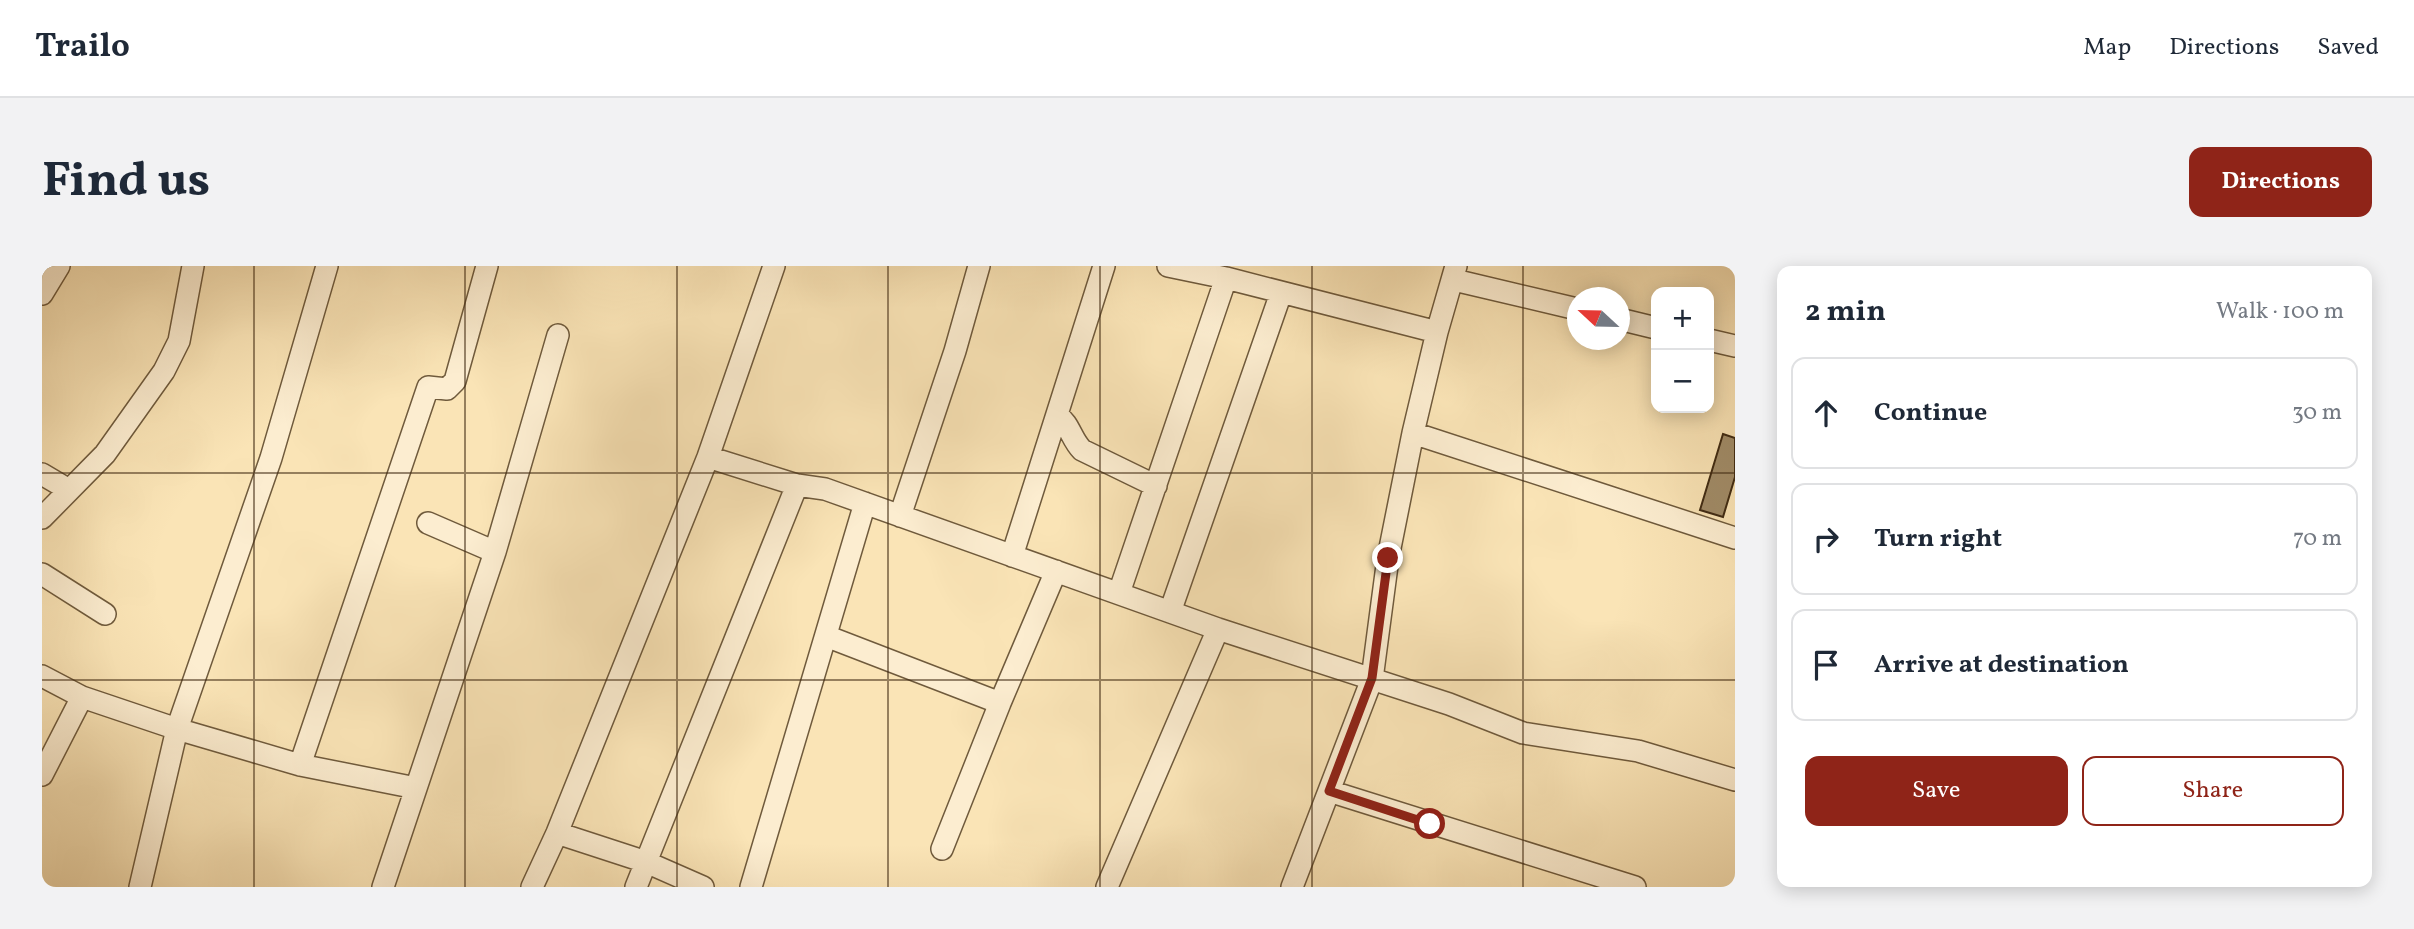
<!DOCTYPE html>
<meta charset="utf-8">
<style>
:root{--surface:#fff;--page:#f2f2f3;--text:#1f2937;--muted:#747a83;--line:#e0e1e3;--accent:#8f2418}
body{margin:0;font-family:Vollkorn,serif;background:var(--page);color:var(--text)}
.controls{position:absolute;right:21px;top:21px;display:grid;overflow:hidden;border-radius:14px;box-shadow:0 4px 18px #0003}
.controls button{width:63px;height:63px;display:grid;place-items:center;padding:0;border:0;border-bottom:2px solid var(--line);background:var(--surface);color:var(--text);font:35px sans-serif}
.compass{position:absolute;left:1525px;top:21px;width:63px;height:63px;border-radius:50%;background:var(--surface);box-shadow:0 4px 18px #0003;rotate:292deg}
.stop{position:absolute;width:21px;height:21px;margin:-16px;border:5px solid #8f2418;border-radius:50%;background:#fff}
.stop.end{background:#8f2418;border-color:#fff;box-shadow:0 2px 7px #0008}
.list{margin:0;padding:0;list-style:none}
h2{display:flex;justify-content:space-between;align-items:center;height:91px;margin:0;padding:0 28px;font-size:30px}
h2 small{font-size:23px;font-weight:400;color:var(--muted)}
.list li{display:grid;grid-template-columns:46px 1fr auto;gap:21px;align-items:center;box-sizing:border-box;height:112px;margin:0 14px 14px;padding:0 14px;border:2px solid var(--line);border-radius:14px}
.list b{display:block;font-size:26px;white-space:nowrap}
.list em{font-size:23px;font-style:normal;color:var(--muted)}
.actions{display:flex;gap:14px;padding:21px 28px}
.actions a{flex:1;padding:16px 0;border:2px solid var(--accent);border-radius:14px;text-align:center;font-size:24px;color:var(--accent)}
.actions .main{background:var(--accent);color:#fff}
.icon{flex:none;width:38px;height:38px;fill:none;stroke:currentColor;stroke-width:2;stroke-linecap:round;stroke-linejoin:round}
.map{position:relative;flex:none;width:1693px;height:621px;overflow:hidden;border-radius:14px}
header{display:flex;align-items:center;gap:42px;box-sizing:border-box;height:98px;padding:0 35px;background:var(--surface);border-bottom:2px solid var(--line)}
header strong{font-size:33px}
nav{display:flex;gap:38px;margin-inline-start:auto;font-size:24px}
.intro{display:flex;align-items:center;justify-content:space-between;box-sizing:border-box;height:168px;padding:0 42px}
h1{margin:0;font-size:49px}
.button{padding:18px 32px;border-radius:14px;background:var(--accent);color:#fff;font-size:24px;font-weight:700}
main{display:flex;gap:42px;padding:0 42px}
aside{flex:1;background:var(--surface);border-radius:14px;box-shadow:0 4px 18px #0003}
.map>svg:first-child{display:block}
.building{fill:#a18c68;stroke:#412c14;stroke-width:2}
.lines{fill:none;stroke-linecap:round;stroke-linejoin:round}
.minor-casing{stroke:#6f5a3c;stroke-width:24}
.minor{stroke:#fcedd0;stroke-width:21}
.route{stroke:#8f2418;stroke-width:9}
.grid{fill:none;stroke:#412c14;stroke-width:2;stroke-opacity:0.55}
</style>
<header>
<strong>Trailo</strong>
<nav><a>Map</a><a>Directions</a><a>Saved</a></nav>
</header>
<div class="intro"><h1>Find us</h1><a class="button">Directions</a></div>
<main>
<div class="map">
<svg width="1693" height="621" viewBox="0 0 1693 621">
<rect width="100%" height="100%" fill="#fae4b6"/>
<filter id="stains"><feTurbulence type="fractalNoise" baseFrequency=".00286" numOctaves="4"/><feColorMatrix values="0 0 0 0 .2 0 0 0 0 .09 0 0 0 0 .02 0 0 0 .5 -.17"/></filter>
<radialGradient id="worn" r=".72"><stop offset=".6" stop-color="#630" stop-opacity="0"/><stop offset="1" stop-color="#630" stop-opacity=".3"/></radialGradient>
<!-- building -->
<path class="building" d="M1681,168L1693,172V211L1681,251L1658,244Z"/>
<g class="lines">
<!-- minor casing -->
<g class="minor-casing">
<path id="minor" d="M1126,0L1184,12L1395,66
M1412,14L1535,43
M0,28L17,0
M1577,53L1614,62
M1667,74L1693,80
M1015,149C1028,158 1029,173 1040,184L1114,220
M1371,167L1693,272
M666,191L755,219
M0,208L27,224
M858,250L913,85L937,0
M0,252L63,188L122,105L137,75L151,0
M386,257L453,286
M970,290L1062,0
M0,308L63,348
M1077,327L1184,12
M1128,346L1239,27
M784,370L958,437
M0,410L40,431L135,463L258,499L374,522
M258,499L386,121L405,123L413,115L445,0
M0,509L40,431
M1287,525L1593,621
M515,567L604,596L661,621
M900,583L958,437L1014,305
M98,621L135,463L229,192L285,0
M341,621L453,286L516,69
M490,621L515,567L666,191L732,0
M594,621L755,219L783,223L1176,363L1407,438L1481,467L1596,485L1693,514
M709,621L823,237
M1065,621L1176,363
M1250,621L1330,413L1346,292L1371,167L1395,66L1414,0"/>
</g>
<!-- minor -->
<use href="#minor" class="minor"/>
</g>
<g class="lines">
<!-- route -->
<path class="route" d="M1346,292L1330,412L1287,525L1388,558"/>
</g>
<!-- grid -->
<path class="grid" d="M212,0V621M423,0V621M635,0V621M846,0V621M1058,0V621M1270,0V621M1481,0V621M0,207H1693M0,414H1693"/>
<rect width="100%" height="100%" filter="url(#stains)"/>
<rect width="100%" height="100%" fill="url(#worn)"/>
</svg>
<div class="controls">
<button>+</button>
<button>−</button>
</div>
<svg class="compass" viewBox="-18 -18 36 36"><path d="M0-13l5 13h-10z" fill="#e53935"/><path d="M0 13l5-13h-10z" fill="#747a83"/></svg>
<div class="stop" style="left:1388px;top:558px"></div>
<div class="stop end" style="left:1346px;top:292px"></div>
</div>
<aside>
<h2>2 min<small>Walk · 100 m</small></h2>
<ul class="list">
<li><svg class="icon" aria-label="ahead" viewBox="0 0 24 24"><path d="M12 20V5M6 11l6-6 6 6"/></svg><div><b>Continue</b></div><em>30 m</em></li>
<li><svg class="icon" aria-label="right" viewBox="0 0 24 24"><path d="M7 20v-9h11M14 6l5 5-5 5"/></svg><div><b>Turn right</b></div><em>70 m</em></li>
<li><svg class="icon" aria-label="arrive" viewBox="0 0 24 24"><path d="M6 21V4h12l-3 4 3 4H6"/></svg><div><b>Arrive at destination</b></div></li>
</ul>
<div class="actions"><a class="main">Save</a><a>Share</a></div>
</aside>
</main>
